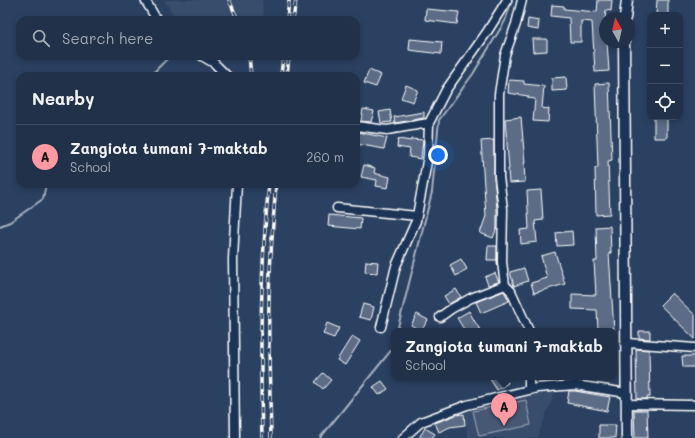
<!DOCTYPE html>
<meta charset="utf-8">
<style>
:root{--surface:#203149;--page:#2d3d53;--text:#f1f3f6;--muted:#a2a9b4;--line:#3d4c61;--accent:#ff9aa2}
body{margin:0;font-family:Mali,sans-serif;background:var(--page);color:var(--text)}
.controls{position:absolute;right:12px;top:12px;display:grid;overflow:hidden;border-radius:8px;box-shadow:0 2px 6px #0003}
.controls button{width:36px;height:36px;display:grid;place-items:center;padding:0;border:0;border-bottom:1px solid var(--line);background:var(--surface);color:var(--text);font:20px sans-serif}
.compass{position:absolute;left:599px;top:12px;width:36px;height:36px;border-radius:50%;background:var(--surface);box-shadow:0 2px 6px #0003;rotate:352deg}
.you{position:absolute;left:438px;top:155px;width:14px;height:14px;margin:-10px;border:3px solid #fff;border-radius:50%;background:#1a73e8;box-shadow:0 0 0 6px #1a73e833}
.badge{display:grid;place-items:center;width:26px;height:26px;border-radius:50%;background:var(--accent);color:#111;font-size:13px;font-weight:700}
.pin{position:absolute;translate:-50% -33px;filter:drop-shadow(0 1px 2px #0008)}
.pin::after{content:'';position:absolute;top:21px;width:14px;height:12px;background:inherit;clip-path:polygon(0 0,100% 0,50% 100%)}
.popup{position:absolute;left:391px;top:328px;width:226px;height:52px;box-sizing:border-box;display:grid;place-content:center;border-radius:8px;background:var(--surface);filter:drop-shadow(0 1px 3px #0005);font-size:13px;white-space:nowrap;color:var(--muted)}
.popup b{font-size:15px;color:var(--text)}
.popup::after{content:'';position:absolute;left:50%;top:100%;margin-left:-8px;border:8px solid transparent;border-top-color:var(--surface)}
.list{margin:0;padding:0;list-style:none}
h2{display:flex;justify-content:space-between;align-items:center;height:52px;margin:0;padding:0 16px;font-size:17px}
h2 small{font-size:13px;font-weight:400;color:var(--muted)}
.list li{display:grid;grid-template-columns:26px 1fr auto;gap:12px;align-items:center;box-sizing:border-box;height:64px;padding:0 16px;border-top:1px solid var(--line)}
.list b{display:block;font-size:15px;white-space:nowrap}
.list p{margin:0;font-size:13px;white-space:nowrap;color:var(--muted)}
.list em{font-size:13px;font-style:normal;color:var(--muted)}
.icon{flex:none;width:22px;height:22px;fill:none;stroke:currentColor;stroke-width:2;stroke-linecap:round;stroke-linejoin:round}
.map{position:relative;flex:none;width:695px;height:438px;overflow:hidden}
.search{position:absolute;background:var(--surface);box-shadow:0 2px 6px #0003;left:16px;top:16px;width:344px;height:44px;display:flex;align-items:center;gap:10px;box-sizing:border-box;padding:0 14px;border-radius:12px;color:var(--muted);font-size:15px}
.panel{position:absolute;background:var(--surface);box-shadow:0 2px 6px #0003;left:16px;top:72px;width:344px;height:116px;border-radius:12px}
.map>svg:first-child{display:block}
.built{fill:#394e6c}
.green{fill:#465975;stroke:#a2acba}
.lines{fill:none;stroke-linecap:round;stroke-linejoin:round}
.stream{stroke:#a7b1be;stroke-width:2}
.building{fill:#5b6c86;stroke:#fff}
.minor-casing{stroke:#fff;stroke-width:11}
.major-casing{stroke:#fff;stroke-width:13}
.minor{stroke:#1d3557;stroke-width:8}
.major{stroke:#1d3557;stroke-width:10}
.rail-casing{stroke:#fff;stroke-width:3.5}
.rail{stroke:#1d3557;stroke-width:2;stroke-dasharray:6;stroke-linecap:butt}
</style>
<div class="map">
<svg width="695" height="438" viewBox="0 0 695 438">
<rect width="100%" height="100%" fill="#2a4161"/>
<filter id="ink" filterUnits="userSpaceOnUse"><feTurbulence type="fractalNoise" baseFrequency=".025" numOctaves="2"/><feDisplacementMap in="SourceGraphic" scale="8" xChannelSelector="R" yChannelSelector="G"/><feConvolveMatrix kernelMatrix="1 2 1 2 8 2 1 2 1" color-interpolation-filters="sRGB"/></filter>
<g filter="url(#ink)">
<!-- built -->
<path class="built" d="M164,0H262L264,20H177Z
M549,391L555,392L537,438H468L465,413L474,408L525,395Z"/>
<!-- green -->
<path class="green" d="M526,400L531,425L479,436L473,411Z"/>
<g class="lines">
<!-- stream -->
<path class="stream" d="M150,76L169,57
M0,226L10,222L43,199L46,184
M397,331L432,192L439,120L473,74L505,21L512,0
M320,438L393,348L394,344"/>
</g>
<!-- building -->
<path class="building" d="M598,0H612L611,11L606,10L604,27H605V42H607L609,71L595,72L592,22L581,21V42H570L569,18L551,16L552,5L564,6V9L597,12Z
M657,0H668V15H656Z
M426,9L459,12L457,24L425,20Z
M528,19L539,21L538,30L527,28Z
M410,39L442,42L441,54L409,50Z
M532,39H547V51L533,52Z
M369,70L381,75L376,87L364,83Z
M566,77L567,90L552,91V78Z
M509,80L524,81V84L544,86L542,108L549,109L548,122L533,121L535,99L528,98V96L508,93Z
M609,83L612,160L608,161L610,214L596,215L595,168H598L595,84Z
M406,85L418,90L413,102L401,98Z
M363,109L374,111L371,122L361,121Z
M390,110L392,122L381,123L379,112Z
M424,112V118L395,123L394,117Z
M521,117L525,163H524L525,182L509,183L508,169H509L505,119Z
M654,117H667V138H654Z
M358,132L387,138L384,149L356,144Z
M398,139L411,141V139L423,140L421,159L409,157L410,149L397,147Z
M494,140V177L497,209V228L493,238L480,233L486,216L481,141Z
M364,165L375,168L374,173L390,177L388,188L376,186L377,180L361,177Z
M541,190L543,220L535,221L537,242L521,244L520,230L529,229L527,191Z
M329,215L361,218L360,229L328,226Z
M610,226L611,253H609L614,331H598L597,310L572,309V294L596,295L594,261H597L596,227Z
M572,231L573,245L557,246L556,233Z
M488,246H497V260H487Z
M555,252L565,284L534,293L531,283L547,278L541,256Z
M461,259L467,269L456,276L450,265Z
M366,261L378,262L377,273L365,272Z
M524,268L528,281L514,286L510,272Z
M495,273L499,282L488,285L485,277Z
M456,289L461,297L449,304L444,296Z
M504,291L509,301L481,313L476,302Z
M672,293L695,315V339L660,305Z
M363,304L374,307L371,320L359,317Z
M469,311L475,322L481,331H465L457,318Z
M417,314L428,320L421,331L411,325Z
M327,323L339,328L334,338L323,334Z
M639,331H650V339L639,338Z
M352,336L360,341L345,365L337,360Z
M636,349L649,350L650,397H647V399H637Z
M682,356H695V367H683Z
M323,373L331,380L323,389L315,382Z
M493,377H505L508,383L497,390L490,379Z
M382,381L388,389L379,395L373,387Z
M569,391H575L610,397L607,411L567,403Z
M634,410H647L648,438H635Z
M464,414L465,425L450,427L439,432L435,423L456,415Z
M599,425H616L615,438H599Z
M425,428L435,434L432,438H419Z"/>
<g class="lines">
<!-- minor casing -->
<g class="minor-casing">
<path id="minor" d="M145,0L157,20
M522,0L516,24L505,55L499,94V177L503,209L502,262L505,285L511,291L529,331
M202,56L214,63L227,76
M356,126L387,130L429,123
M337,208L417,216
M440,317L451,309L471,298L505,285
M381,327L396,266L416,221L428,156L429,123L446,90L487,32L507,0
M627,343L695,348
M529,390V377
M627,404L695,405
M235,438L233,259L237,184
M403,438L421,422L467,405L537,388L575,385L627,393"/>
</g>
<!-- major casing -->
<g class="major-casing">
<path id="major" d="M625,18L627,0
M624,42L627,438"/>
</g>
<!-- minor -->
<use href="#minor" class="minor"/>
<!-- major -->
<use href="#major" class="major"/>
<!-- rail casing -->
<g class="rail-casing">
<path id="rail" d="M229,0L238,20
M287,20L289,0
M293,20L296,0
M249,56L251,76
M281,76L283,56
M287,76L289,56
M262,438C260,353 260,268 269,184
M271,438C270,391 268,344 269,297C270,259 273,222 276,184"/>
</g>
<!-- rail -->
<use href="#rail" class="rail"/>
</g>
</g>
</svg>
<div class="controls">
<button>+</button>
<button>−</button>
<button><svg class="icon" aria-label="locate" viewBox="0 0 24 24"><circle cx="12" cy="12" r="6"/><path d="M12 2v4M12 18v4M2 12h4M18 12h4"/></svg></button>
</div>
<svg class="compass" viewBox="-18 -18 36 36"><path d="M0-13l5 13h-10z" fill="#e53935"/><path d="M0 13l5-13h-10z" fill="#a2a9b4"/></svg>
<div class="you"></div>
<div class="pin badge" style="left:504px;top:426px">A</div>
<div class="popup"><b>Zangiota tumani 7-maktab</b>School</div>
<div class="search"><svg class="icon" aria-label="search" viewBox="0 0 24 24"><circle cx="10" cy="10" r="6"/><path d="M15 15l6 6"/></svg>Search here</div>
<section class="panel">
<h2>Nearby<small></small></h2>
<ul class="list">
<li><span class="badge">A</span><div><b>Zangiota tumani 7-maktab</b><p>School</p></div><em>260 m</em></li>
</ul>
</section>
</div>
